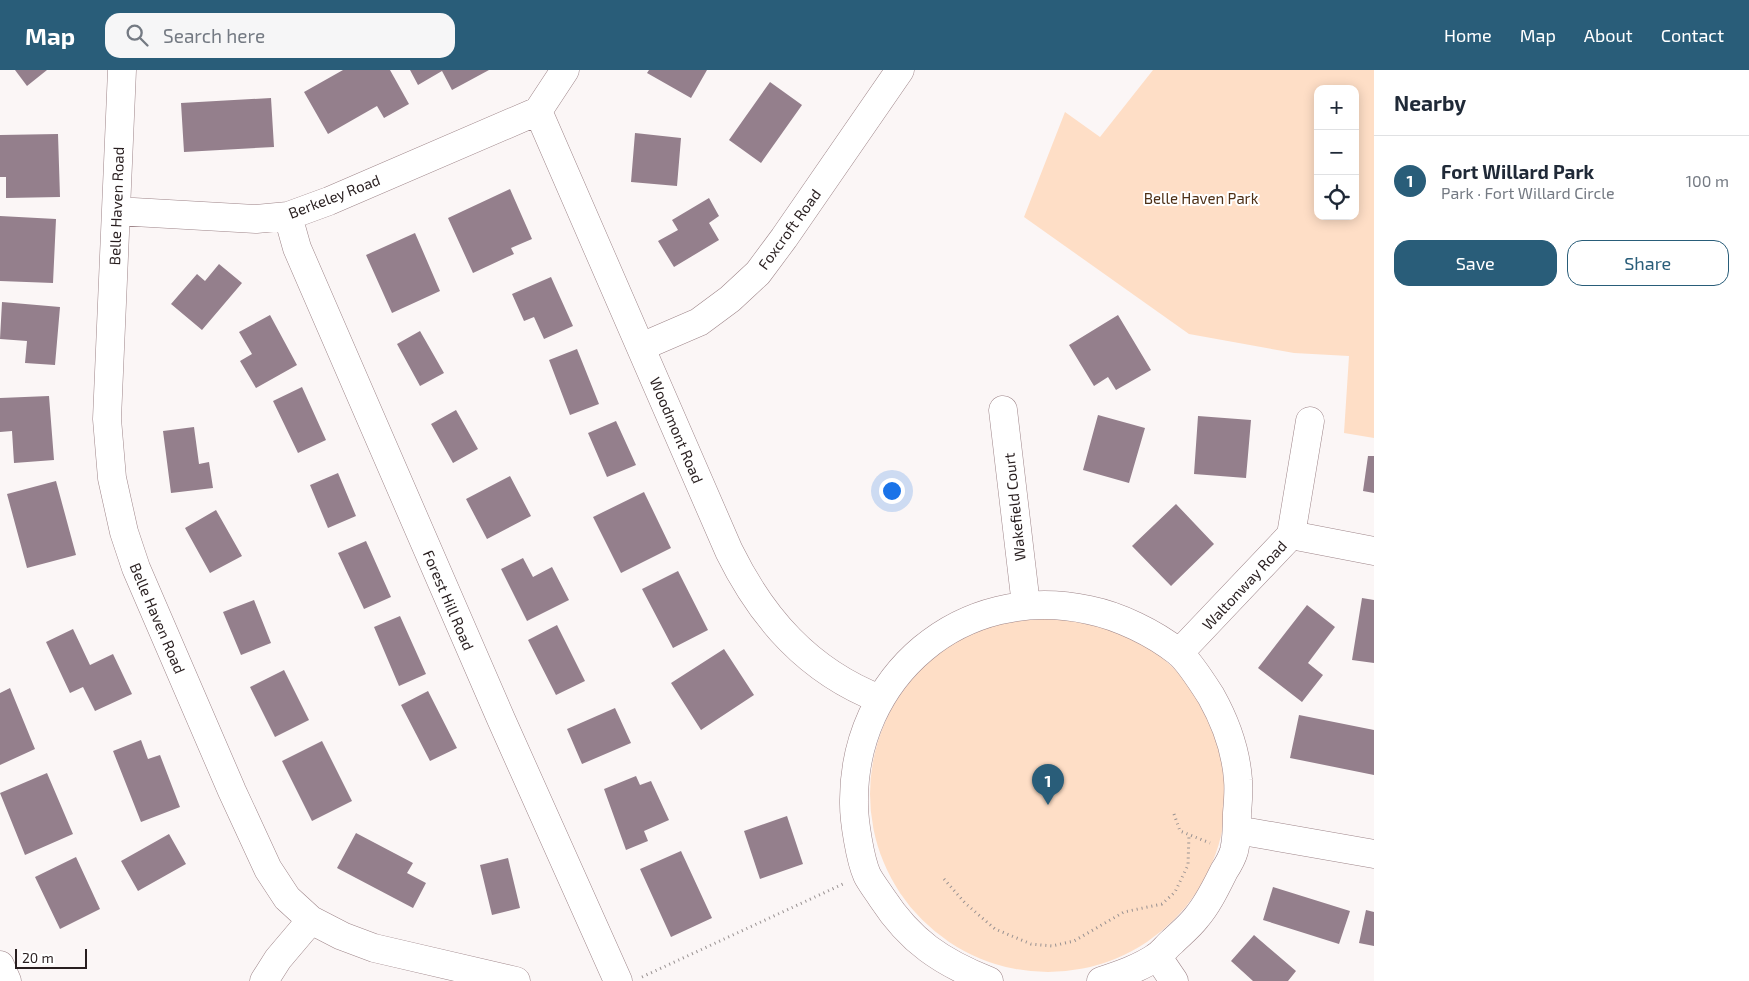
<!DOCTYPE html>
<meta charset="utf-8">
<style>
:root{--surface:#fff;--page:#f6f6f7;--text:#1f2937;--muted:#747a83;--line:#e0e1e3;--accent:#295d79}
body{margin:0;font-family:"Exo 2",sans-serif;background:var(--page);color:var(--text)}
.controls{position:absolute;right:15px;top:15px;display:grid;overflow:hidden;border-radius:10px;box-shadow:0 2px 12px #0003}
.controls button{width:45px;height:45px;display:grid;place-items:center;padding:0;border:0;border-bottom:1px solid var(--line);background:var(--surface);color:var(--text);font:25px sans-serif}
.scale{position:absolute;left:15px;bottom:12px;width:72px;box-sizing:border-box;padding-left:5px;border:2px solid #281e1f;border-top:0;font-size:14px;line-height:18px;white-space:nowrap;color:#281e1f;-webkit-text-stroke:4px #fff;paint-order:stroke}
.you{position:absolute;left:891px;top:420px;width:18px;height:18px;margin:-12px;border:4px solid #fff;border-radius:50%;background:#1a73e8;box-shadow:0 0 0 8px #1a73e833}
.badge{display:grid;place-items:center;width:32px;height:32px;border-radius:50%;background:var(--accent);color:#fff;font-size:16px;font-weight:700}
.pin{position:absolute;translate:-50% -41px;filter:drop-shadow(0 1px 2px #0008)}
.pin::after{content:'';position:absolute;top:26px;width:18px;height:15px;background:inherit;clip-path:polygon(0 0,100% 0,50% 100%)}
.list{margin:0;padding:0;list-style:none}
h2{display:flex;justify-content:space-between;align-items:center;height:65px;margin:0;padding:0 20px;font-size:21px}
h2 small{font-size:16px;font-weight:400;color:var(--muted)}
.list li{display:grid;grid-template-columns:32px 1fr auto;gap:15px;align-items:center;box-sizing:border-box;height:90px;padding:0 20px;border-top:1px solid var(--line)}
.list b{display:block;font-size:19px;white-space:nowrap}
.list p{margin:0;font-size:16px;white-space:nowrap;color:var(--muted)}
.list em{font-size:16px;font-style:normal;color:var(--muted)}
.actions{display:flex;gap:10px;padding:15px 20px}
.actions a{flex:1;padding:11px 0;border:1px solid var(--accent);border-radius:15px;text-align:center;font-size:18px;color:var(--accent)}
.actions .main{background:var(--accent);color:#fff}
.icon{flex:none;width:28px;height:28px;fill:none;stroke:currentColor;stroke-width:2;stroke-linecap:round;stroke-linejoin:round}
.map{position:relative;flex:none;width:1374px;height:911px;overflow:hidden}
header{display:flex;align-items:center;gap:30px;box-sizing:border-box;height:70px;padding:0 25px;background:var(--accent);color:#fff}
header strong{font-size:24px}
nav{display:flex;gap:28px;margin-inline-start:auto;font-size:18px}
.search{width:350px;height:45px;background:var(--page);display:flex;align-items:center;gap:12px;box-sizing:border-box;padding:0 18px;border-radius:15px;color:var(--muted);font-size:19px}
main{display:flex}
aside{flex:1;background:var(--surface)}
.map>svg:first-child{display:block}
.green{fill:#fedec6;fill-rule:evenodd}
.building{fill:#947f8c}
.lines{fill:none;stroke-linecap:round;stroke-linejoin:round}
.minor-casing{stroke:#9e8589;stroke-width:29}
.path{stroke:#989191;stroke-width:3;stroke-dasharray:1 4;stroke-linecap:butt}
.minor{stroke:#fff;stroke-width:28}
.labels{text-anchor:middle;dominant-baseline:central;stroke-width:4;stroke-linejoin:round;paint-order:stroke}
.street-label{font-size:15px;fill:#281e1f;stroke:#fff}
.park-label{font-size:15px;fill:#4d2f15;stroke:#fff}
</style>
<header>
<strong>Map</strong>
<div class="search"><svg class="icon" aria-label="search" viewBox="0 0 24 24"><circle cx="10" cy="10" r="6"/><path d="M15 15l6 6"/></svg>Search here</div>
<nav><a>Home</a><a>Map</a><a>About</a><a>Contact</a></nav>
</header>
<main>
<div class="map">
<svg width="1374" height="911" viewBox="0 0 1374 911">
<rect width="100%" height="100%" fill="#fbf6f6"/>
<!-- green -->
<path class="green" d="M1153,0H1374V368L1344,363L1349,286L1294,283L1189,264L1024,147L1065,42L1100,67ZM1318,19H1355V146H1318Z
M870 724a178 178 0 1 1 356 0a178 178 0 1 1-356 0Z"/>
<!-- building -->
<path class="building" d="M15,0H47L27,16Z
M343,0H390L409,34L384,48L377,36L328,64L304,22Z
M410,0H489L452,20L442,1L418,15Z
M649,0H707L691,28L647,3Z
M770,12L802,35L761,93L729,70Z
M271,28L274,77L184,82L181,33Z
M635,63L681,68L677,116L631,112Z
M58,64L60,127L6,128V107H0V65Z
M510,119L532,169L511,178L514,184L473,203L448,148Z
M709,128L719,146L709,153L719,170L674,197L658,171L678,160L672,150Z
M0,146L56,149L53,213L0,211Z
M415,163L440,221L392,243L366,185Z
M219,194L242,213L202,260L171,234L197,204L205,211Z
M551,207L573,256L544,269L534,247L524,251L512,224Z
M2,232L60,237L55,295L25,293L27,271L0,269Z
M270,245L297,295L256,318L240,291L252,284L239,262Z
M1118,245L1151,300L1116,320L1108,307L1094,316L1069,275Z
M420,261L444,303L420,316L397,274Z
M577,279L599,334L570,345L549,290Z
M302,317L326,370L298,383L273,331Z
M49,326L54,390L14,393L12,361L0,362V328Z
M456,340L478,379L453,393L431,354Z
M1098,345L1145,358L1129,413L1083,400Z
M1198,346L1251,350L1246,408L1194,404Z
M616,351L636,395L607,407L588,363Z
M194,357L199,394L209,392L213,418L171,423L163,361Z
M1368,386H1374V423L1363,421Z
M338,403L356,446L328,458L310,415Z
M510,406L531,446L487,469L466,429Z
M56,411L76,485L27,498L7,424Z
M644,422L671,478L621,503L593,447Z
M1176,434L1214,474L1171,516L1132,476Z
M216,440L242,486L210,503L185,458Z
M366,471L391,527L364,539L338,483Z
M523,488L533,507L552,497L569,530L527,551L501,499Z
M678,501L708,560L673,578L642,519Z
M1362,528L1374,530V593L1352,590Z
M254,530L271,573L241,585L223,542Z
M1307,535L1335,557L1308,593L1323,605L1302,632L1258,598Z
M400,546L426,604L399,616L374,557Z
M557,555L585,611L556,625L528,570Z
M73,559L90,595L113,584L132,624L95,641L83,617L70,623L46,572Z
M724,579L754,625L701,660L671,613Z
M284,600L309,650L275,667L250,617Z
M10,618L35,679L0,695V623Z
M428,621L457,678L430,691L401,635Z
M615,638L631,673L582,694L567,659Z
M1299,645L1374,660V705L1290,688Z
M141,670L148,689L160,685L180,737L141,752L113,681Z
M322,671L352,731L312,751L282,691Z
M47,703L73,764L25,785L0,723Z
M636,706L640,715L651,711L669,750L644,761L648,771L626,780L604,719Z
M787,746L803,794L760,809L744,761Z
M356,763L413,793L407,803L426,813L413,838L337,798Z
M169,764L186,794L138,821L121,791Z
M681,781L712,848L671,867L640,799Z
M76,787L100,839L60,859L35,807Z
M508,788L520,838L492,845L480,795Z
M1273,817L1350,841L1339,874L1263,850Z
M1366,840L1374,842V876L1359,873Z
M1254,865L1296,901L1288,911H1253L1231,891Z"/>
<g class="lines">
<!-- minor casing -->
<g class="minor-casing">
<path id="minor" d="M122,0L107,349L112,408L124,462L136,498L232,721L268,799L287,828L311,850L342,866L374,878L516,911
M538,41L729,481C762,548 808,601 880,629
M538,41L565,0
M116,141L256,149L288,146L329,131L538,41
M288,146L297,178L501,649L618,911
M641,277L699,252L730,229L758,203L784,168L900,0
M1003,340L1026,535
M1291,465L1374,481
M1179,583L1291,465L1310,351
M1237,760L1374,784
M1157,886L1174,911
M0,895L7,911
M264,911L278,889L311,850
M989,911C941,892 910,871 882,828C877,820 871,813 867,805C860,789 854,751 854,734C852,606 962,512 1089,540C1119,546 1154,563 1178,582C1188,590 1204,615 1211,626C1225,651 1236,681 1238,710C1239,720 1238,732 1237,743C1237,755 1237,769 1234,781C1232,788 1228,795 1224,801C1216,817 1208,834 1196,848C1189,857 1180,864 1172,872C1167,876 1162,883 1156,887C1140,898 1119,905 1101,911"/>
</g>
<!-- path -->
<path class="path" d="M1174,744L1180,761L1210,773
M944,809L965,833L995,859L1031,874L1052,876L1074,871L1124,842L1162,834L1175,822L1188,795L1189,765
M642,907L843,814"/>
<!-- minor -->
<use href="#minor" class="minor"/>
</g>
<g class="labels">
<!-- street labels -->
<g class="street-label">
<text transform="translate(334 126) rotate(-21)">Berkeley Road</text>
<text transform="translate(116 136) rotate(-88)">Belle Haven Road</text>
<text transform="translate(789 159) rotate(-54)">Foxcroft Road</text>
<text transform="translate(677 360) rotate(67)">Woodmont Road</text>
<text transform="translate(1014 437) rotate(-96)">Wakefield Court</text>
<text transform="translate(1244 515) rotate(-47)">Waltonway Road</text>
<text transform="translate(449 530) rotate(67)">Forest Hill Road</text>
<text transform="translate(158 548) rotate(67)">Belle Haven Road</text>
</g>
<!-- park labels -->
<g class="park-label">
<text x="1201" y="128">Belle Haven Park</text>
</g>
</g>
</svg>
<div class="controls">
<button>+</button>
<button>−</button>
<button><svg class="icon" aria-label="locate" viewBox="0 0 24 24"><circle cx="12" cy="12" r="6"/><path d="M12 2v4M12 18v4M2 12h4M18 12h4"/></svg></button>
</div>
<div class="scale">20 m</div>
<div class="you"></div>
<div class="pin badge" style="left:1048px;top:735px">1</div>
</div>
<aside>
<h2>Nearby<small></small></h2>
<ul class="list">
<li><span class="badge">1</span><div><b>Fort Willard Park</b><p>Park · Fort Willard Circle</p></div><em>100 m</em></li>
</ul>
<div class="actions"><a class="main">Save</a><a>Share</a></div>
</aside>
</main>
